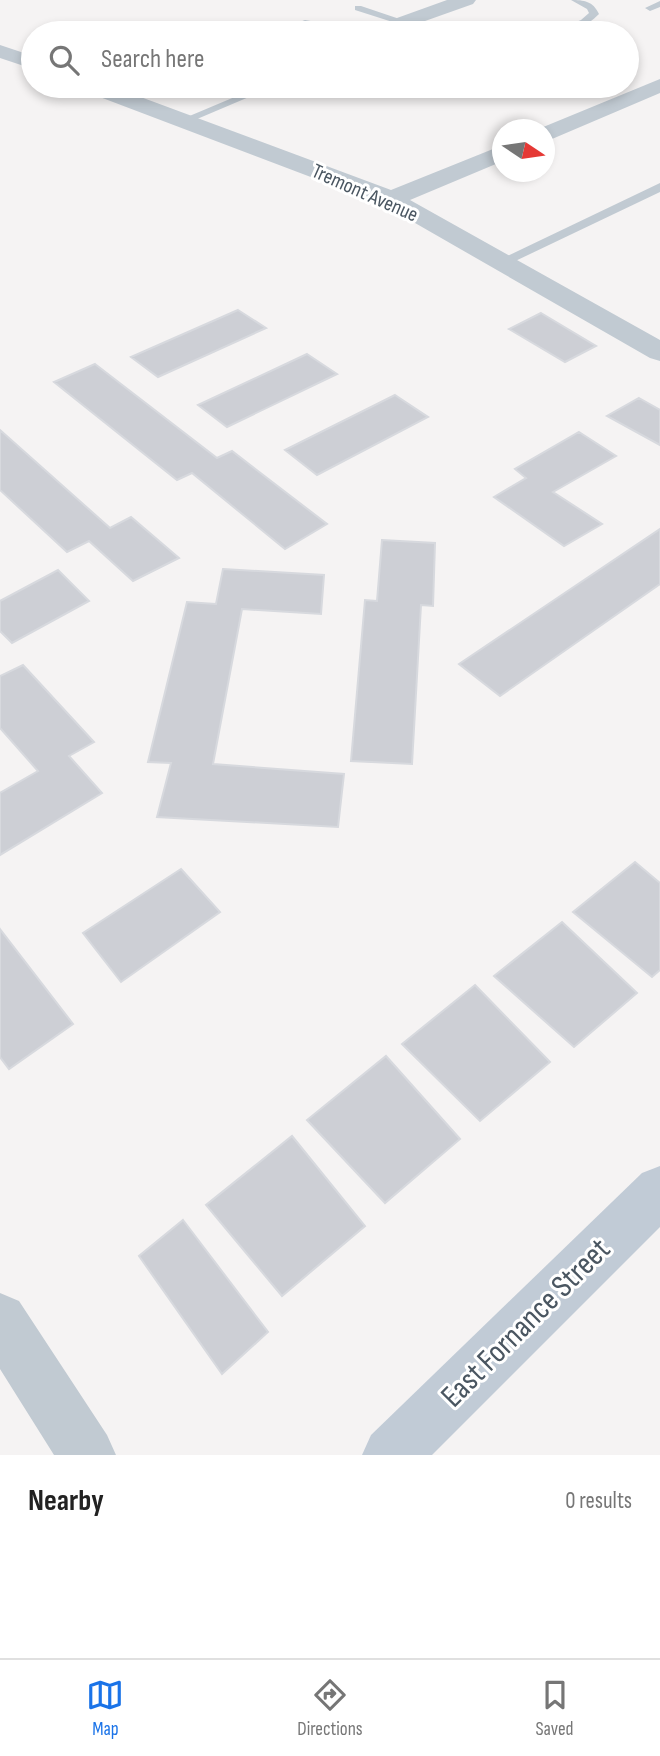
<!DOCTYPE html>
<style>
:root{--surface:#fff;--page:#f6f6f6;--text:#222;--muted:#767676;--line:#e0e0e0;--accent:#1a73e8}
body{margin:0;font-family:"Sofia Sans Condensed",sans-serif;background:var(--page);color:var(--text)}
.compass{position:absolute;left:492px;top:119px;width:63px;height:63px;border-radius:50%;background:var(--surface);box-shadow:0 4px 10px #0003;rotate:103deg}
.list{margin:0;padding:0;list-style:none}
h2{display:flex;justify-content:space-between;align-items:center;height:91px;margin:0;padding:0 28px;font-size:30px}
h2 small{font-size:23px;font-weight:400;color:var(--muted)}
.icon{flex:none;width:38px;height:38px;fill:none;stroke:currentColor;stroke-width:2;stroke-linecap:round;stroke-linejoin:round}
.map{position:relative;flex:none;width:660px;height:1455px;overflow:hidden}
.search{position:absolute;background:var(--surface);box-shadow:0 4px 10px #0003;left:21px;right:21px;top:21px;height:77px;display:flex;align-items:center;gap:18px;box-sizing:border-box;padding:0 24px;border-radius:38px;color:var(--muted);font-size:26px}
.sheet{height:203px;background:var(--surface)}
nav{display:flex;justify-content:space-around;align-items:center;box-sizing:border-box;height:98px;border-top:2px solid var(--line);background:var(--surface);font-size:19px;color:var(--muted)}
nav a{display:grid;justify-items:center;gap:4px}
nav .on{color:var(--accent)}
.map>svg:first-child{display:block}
.building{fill:#cdcfd5;stroke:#d7d9de;stroke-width:2}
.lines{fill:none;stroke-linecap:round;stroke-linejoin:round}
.lane{fill:#c1cad2;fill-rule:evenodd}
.street{fill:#c1cad2;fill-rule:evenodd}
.secondary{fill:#c1cbd6;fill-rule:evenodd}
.labels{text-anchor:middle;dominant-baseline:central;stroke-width:6;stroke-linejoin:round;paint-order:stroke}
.far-street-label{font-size:21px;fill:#4a5661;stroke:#fff}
.near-street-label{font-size:32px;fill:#4a5661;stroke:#fff}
</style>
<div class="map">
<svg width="660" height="1455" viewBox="0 0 660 1455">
<rect width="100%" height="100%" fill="#f5f3f3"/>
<!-- building -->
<path class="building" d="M238,310L266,328L158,377L131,357Z
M541,313L596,346L565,362L509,329Z
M307,354L337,374L227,427L198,405Z
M95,364L217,458L232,451L327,524L285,549L192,473L177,480L54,382Z
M395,395L428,417L317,475L285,450Z
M639,398L660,410V445L607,416Z
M0,430L110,528L131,517L179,558L133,581L89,541L67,552L0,490Z
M579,432L616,456L553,492L602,524L564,546L494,497L526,478L515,469Z
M660,529V584L500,696L459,664Z
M382,540L435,543L433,606L421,605L412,764L351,761L365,600L377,601Z
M223,569L324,575L321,614L242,609L213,764L344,774L338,827L157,817L171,763L148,762L187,602L216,604Z
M58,570L89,601L12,643L0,631V601Z
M23,665L94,742L69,756L102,793L0,855V793L38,771L0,728V676Z
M635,862L660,883V970L652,977L573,912Z
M181,869L220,912L121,982L83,933Z
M562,922L637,993L574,1047L494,976Z
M0,929L73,1024L9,1069L0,1057Z
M475,985L550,1062L480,1121L402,1044Z
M386,1056L460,1139L385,1203L307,1120Z
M292,1136L365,1226L282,1296L206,1205Z
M183,1220L268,1332L222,1374L139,1256Z"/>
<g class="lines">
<!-- lane -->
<path class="lane" d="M571,0C584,0 593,1 599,14C586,28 568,33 549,33L581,20L589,13L587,9Z
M660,1V7L650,11L645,8Z
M355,6H361L441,33H427L355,10Z
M305,20L322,23L340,33C327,34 318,25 305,26C292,27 283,34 270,33Z
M134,86H148L122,98L113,96Z
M261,86H275L190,122L180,120Z
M660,183V192L507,265H497L495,262Z"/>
<!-- street -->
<path class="street" d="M447,0H476L473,4L411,26H397L394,22L397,18Z
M0,45L33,56V69L0,58Z
M660,79V93L552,139L544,141V130H536Z
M81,86H111L391,190L503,145V161L410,200L660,340V361L650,358L382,204L84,91Z
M0,1293L19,1301L107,1435L116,1455H54L0,1369Z"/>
<!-- secondary -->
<path class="secondary" d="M660,1166V1227L432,1455H362L371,1435L642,1173Z"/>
</g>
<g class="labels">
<!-- far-street labels -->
<g class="far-street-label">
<text transform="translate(365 193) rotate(24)">Tremont Avenue</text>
</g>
<!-- near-street labels -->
<g class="near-street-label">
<text transform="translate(526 1323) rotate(-45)">East Fornance Street</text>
</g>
</g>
</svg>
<svg class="compass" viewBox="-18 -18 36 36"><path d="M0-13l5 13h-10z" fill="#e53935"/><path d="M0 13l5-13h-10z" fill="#767676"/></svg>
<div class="search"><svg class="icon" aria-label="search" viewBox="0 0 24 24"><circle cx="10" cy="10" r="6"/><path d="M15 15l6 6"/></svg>Search here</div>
</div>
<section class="sheet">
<h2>Nearby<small>0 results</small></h2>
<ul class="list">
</ul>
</section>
<nav>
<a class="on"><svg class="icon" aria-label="map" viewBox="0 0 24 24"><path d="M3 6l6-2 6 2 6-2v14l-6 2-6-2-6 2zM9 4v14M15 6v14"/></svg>Map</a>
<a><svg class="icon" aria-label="directions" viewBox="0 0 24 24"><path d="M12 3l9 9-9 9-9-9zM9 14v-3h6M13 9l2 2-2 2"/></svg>Directions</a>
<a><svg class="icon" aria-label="saved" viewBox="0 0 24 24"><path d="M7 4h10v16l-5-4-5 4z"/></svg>Saved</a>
</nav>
